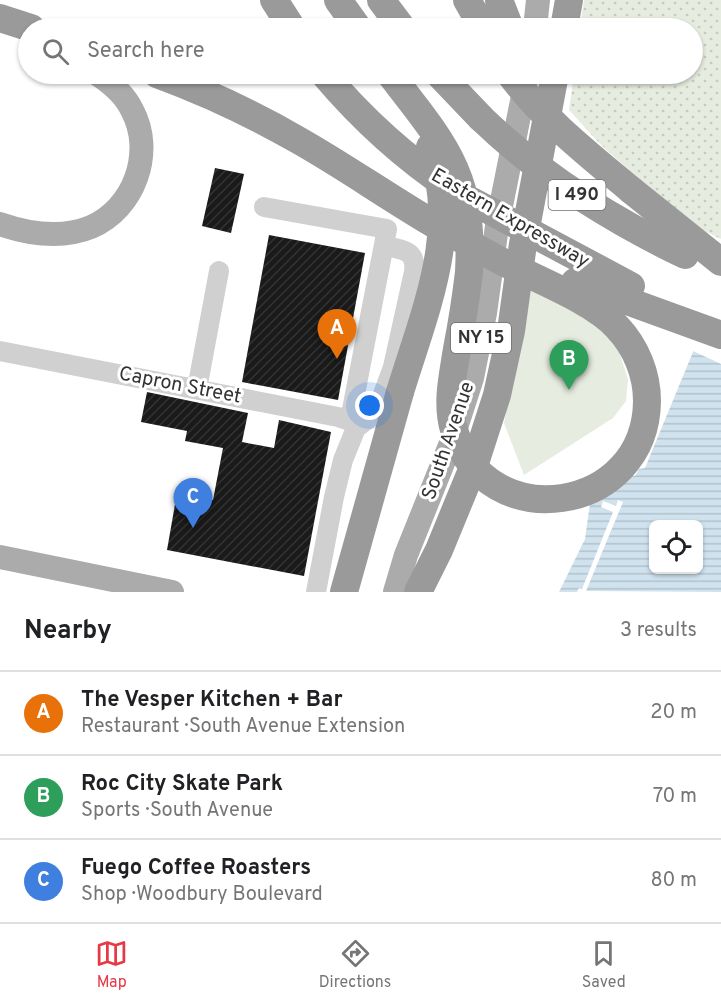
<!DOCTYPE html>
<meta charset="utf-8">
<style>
:root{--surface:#fff;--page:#f6f6f6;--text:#202124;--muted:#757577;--line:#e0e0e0;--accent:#e63946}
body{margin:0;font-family:Overpass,sans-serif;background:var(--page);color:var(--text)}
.controls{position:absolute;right:18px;bottom:18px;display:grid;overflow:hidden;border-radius:9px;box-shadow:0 2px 4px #0004}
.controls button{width:54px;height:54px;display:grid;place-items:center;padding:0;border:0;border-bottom:2px solid var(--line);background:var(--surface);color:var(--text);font:30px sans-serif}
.you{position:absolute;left:370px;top:406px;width:21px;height:21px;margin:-15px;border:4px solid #fff;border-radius:50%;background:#1a73e8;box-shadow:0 0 0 9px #1a73e833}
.badge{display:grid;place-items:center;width:39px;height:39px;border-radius:50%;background:var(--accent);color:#fff;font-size:20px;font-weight:700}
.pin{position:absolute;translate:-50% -50px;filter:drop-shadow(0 2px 3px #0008)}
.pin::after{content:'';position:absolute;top:32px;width:21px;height:18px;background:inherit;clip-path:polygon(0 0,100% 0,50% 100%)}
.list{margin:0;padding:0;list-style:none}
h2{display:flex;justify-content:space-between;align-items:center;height:78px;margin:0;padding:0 24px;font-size:26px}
h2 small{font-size:20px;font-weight:400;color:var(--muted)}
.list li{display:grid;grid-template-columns:39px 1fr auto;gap:18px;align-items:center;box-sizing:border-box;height:84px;padding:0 24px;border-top:2px solid var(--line)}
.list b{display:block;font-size:22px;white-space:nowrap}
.list p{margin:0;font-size:20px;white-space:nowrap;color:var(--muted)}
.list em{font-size:20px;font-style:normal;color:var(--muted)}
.icon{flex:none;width:33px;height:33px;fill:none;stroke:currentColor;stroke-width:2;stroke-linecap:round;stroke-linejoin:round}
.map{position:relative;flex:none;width:721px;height:592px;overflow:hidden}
.search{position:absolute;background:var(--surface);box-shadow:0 2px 4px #0004;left:18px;right:18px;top:18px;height:66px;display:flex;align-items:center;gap:15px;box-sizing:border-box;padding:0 21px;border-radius:33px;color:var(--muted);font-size:22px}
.sheet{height:330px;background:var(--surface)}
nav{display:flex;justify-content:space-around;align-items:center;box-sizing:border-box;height:84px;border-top:2px solid var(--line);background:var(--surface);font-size:16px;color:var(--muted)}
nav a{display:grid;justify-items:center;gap:3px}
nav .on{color:var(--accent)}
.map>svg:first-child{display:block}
.grass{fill:#e6ecdf}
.park{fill:url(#park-dots)}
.water{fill:url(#water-rules);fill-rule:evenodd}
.pier{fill:#fff}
.building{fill:url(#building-hatch)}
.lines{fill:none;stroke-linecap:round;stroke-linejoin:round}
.minor{stroke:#d0d0d0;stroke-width:20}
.major{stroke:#ababab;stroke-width:24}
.highway{stroke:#9a9a9a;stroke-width:28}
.highway-bridge{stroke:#9a9a9a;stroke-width:28}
.labels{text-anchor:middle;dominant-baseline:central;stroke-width:6;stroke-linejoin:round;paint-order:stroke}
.shield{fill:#fff;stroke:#707070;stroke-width:1.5}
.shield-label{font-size:18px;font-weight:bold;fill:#333}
.street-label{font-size:20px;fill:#333;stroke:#fff}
</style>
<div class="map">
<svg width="721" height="592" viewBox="0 0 721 592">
<defs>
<pattern id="park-dots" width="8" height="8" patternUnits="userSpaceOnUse" patternTransform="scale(1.5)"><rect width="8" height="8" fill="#e6ecdf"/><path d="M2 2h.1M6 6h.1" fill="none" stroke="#c6cbc0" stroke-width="1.8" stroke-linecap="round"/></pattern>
<pattern id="water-rules" width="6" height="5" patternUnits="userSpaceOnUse" patternTransform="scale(1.5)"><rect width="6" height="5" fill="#cfe2ee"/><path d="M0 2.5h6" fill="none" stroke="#b2c2cd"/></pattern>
<pattern id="building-hatch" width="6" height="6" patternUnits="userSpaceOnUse" patternTransform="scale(1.5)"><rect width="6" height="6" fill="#1a1a1a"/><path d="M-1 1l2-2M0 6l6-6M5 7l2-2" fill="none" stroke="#333"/></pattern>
</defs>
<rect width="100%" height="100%" fill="#fff"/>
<!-- grass -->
<path class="grass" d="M529,288L593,318L617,346L628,379L626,401L613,418L524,475L504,423Z"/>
<!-- park -->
<path class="park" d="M584,0H721V239L695,226L666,203L600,144L569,110L574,74H692V28H580Z"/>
<!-- water -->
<path class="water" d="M721,291V592L586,591L623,502L618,500L616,506L603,501L601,507L613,512L582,589L579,588L577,592H559L585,539L590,503L614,467L635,476L639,469L645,468L705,323ZM654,524H698V570H654Z"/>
<!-- pier -->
<path class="pier" d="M721,288V364L691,350L702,322L718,290Z"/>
<!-- building -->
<path class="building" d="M215,168L244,174L231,233L202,226Z
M269,235L365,253L338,400L242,382Z
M147,392L248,413L242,442L274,448L279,420L331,432L304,576L167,550L177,493L213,500L223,448L185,441L187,431L141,422Z"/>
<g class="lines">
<!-- minor -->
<path class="minor" d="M264,207L387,229L350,420
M0,351L338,417L359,424
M197,389L219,271
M316,592L334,497L343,460L356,428L372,416L378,408L393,367L414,272C417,250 402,249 384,246"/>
<!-- major -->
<path class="major" d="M535,28L538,0
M0,224C29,234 62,239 91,227C134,209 155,152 132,110C125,95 111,83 97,74
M0,557L172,592
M395,592L406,555L451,443L472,378L485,313L497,226L527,76"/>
<!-- highway -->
<path class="highway" d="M274,0L292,28
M338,0L358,28
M381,0L402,28
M467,0L483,28
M499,0L510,28
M0,18L31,28
M564,28L569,0
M157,74C206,92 253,114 298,140C344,166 388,197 434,224
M324,74C362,119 405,158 453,190
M439,74L481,118
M631,190L721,262
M344,592L400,392
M418,592L439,550L476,460L497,395L511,331L523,244L555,74"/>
<!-- highway-bridge -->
<path class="highway-bridge" d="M390,74C446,146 474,176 469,272C466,298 462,323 457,349C453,375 446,403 454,430C486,537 646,514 647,401C647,374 636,347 617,327C592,300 533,278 499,260L434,224
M510,74C543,119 588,154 631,190
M481,118C541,176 610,219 685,255
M466,198L631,286
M575,282L721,335
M400,392C424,313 462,228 430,147"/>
</g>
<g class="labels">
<!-- shield labels -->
<g class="shield">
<rect x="548.5" y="180" width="57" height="30" rx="4.5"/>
<rect x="451" y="323" width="60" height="30" rx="4.5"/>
</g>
<g class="shield-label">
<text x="577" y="195">I 490</text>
<text x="481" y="338">NY 15</text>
</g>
<!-- street labels -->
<g class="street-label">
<text transform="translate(510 219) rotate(30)">Eastern Expressway</text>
<text transform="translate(180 386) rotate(11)">Capron Street</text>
<text transform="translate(449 441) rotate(-71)">South Avenue</text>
</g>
</g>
</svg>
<div class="controls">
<button><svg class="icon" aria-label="locate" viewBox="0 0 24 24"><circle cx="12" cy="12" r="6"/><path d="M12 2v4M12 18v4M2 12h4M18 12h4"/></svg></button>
</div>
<div class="you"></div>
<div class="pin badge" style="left:337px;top:359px;background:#e8710a">A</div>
<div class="pin badge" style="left:569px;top:390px;background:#2e9e5b">B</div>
<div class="pin badge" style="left:193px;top:528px;background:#3f7fe0">C</div>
<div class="search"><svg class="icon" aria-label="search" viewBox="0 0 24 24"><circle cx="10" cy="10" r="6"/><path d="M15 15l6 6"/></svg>Search here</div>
</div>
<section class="sheet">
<h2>Nearby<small>3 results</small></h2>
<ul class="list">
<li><span class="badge" style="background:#e8710a">A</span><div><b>The Vesper Kitchen + Bar</b><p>Restaurant · South Avenue Extension</p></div><em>20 m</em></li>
<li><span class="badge" style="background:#2e9e5b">B</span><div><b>Roc City Skate Park</b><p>Sports · South Avenue</p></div><em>70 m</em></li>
<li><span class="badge" style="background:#3f7fe0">C</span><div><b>Fuego Coffee Roasters</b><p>Shop · Woodbury Boulevard</p></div><em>80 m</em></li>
</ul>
</section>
<nav>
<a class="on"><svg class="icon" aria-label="map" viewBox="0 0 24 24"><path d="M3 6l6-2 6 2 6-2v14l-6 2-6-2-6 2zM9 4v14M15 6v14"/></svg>Map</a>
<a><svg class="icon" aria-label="directions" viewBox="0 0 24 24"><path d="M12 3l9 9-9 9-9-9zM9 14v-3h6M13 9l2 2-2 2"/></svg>Directions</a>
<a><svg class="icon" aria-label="saved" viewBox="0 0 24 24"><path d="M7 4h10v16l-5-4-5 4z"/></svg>Saved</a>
</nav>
